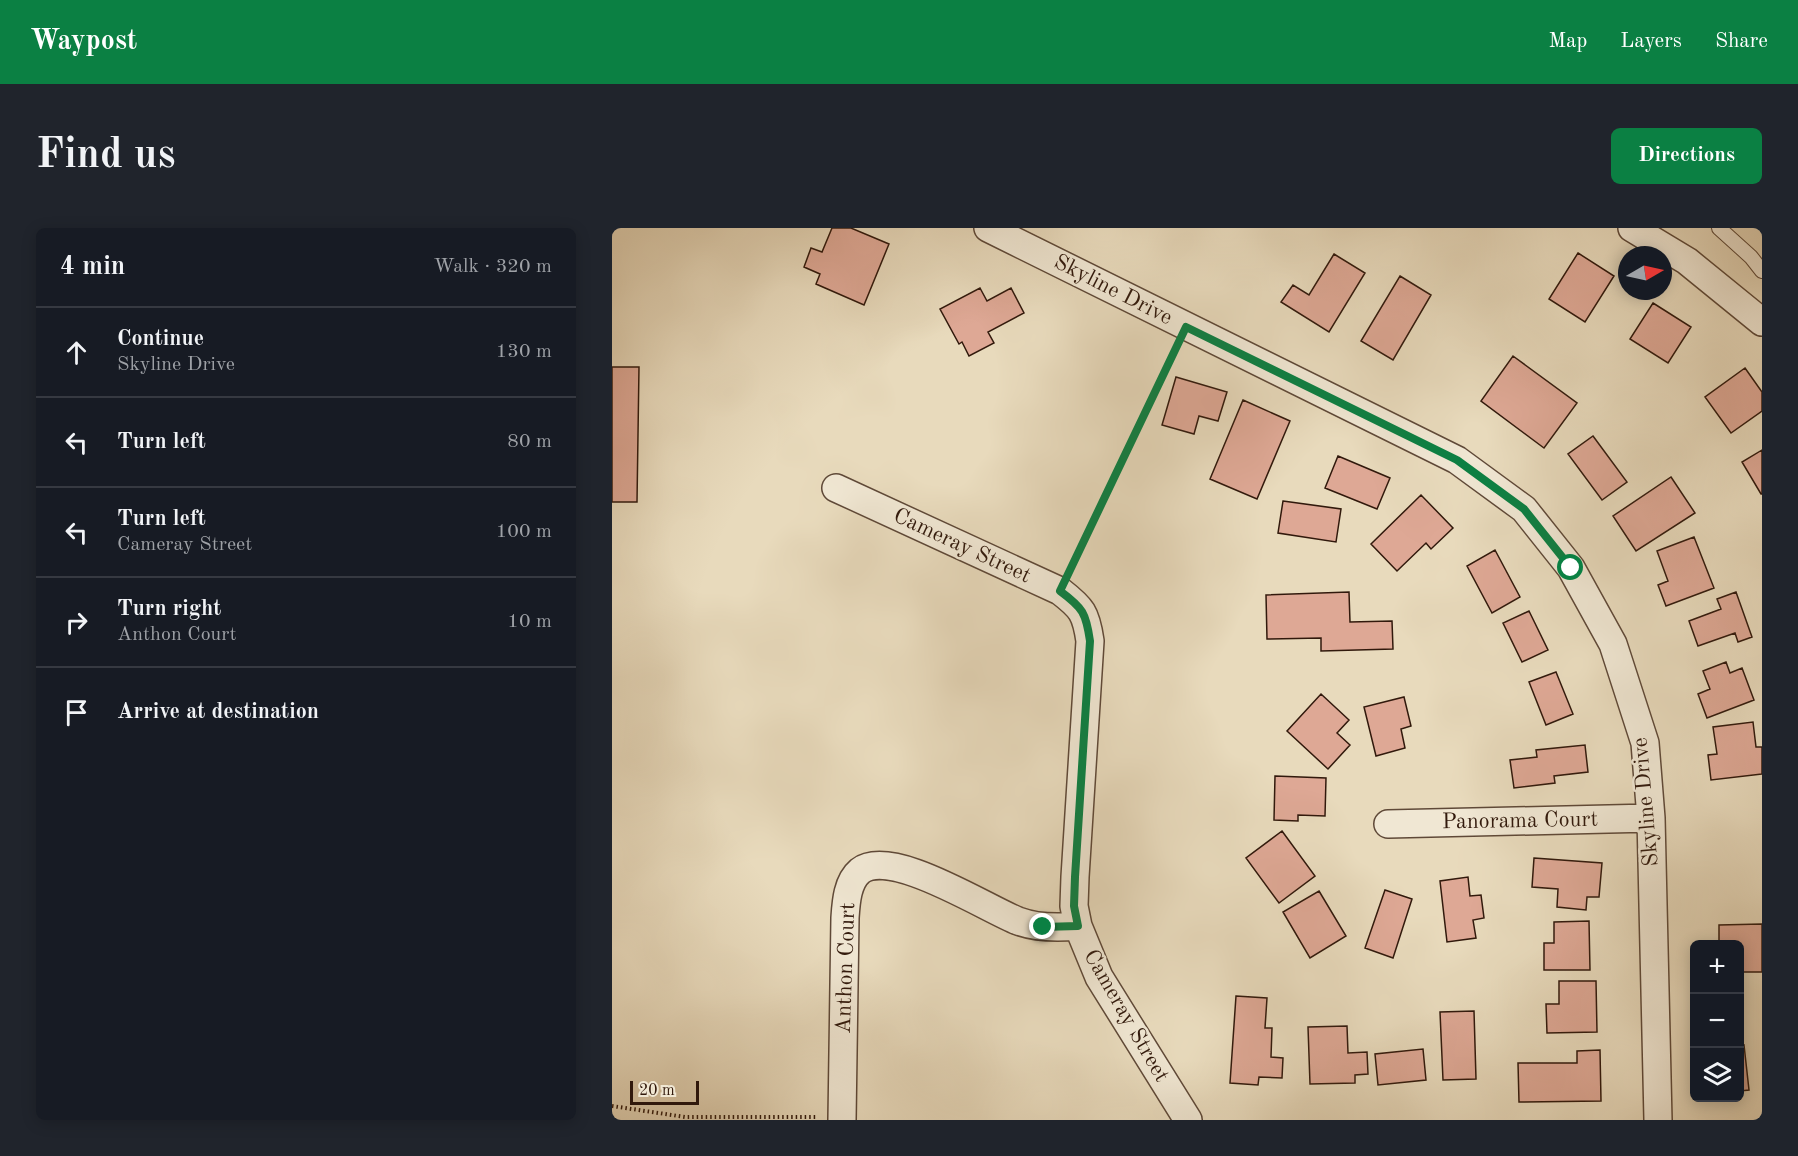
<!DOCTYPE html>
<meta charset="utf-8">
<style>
:root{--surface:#171b24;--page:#20242c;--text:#f1f3f6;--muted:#9ea1a6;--line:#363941;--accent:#0b8043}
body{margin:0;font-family:"Old Standard TT",serif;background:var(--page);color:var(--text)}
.controls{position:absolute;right:18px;bottom:18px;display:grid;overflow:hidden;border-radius:9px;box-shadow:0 3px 15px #0003}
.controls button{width:54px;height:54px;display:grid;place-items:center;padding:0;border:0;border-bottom:2px solid var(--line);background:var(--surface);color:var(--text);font:30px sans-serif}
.compass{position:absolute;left:1006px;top:18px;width:54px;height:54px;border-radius:50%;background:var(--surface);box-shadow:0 3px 15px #0003;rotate:81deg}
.scale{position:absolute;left:18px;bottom:15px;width:69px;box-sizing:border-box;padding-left:6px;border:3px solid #31190c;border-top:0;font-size:16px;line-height:21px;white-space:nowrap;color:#31190c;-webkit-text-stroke:4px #f0e7d3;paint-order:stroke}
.stop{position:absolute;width:18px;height:18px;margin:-14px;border:4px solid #0b8043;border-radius:50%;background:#fff}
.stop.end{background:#0b8043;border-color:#fff;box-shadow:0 2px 6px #0008}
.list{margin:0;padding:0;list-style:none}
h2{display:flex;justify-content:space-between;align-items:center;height:78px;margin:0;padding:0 24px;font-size:26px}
h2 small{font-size:20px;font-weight:400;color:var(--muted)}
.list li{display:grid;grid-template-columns:39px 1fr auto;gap:18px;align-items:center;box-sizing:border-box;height:90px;padding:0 24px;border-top:2px solid var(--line)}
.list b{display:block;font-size:22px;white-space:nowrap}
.list p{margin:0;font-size:20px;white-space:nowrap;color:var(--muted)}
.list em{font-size:20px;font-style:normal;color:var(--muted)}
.icon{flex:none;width:33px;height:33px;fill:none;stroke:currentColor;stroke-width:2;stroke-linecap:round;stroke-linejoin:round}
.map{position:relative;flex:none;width:1150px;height:892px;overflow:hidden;border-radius:9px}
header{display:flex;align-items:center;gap:36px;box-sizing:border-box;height:84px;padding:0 30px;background:var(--accent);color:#fff}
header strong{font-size:28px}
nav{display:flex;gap:33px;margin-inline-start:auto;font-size:21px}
.intro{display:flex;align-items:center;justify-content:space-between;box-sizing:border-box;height:144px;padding:0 36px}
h1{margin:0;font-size:42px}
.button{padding:15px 27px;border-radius:9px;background:var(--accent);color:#fff;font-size:21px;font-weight:700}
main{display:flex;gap:36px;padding:0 36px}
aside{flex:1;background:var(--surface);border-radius:9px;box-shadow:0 3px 15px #0003}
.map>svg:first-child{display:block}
.building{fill:#dea895;stroke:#31190c;stroke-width:1.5}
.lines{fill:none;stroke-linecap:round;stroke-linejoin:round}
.lane-casing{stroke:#5f4938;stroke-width:16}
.street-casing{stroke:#5f4938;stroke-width:30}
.path{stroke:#31190c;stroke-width:4;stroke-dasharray:1.5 3;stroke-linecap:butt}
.lane{stroke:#f0e7d3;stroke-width:14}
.street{stroke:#f0e7d3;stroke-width:27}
.route{stroke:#0b8043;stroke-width:8}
.labels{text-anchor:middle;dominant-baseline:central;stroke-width:5;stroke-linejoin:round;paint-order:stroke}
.street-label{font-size:22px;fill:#31190c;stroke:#f0e7d3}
</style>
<header>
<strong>Waypost</strong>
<nav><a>Map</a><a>Layers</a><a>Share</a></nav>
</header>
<div class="intro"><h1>Find us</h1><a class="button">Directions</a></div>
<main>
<aside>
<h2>4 min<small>Walk · 320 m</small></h2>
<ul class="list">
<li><svg class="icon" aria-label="ahead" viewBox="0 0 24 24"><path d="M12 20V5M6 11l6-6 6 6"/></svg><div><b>Continue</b><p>Skyline Drive</p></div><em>130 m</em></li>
<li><svg class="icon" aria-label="left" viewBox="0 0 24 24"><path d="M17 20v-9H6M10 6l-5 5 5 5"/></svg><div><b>Turn left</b></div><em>80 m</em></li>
<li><svg class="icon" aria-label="left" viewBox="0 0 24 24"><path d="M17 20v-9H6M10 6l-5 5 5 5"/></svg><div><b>Turn left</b><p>Cameray Street</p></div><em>100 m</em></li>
<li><svg class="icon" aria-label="right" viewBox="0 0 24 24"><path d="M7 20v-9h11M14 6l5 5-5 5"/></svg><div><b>Turn right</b><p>Anthon Court</p></div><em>10 m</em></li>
<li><svg class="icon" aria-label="arrive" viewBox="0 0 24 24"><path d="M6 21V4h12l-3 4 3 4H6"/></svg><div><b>Arrive at destination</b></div></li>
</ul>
</aside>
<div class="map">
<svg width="1150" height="892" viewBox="0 0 1150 892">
<rect width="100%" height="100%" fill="#e8dabc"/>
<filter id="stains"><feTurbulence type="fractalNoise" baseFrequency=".00333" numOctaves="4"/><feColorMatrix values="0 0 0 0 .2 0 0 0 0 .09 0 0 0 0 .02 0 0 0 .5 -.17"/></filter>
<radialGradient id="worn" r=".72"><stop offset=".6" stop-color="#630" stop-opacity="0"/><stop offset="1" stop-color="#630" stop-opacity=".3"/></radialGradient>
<!-- building -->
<path class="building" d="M220,0H239L277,16L252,77L204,56L208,46L192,39L199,20L210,24Z
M966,25L1002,48L973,94L937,71Z
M722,26L753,45L717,104L669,74L681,57L697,67Z
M788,48L819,67L781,132L749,113Z
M368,60L375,73L399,60L412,85L376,104L382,115L357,128L350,114L347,116L328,81Z
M1041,75L1079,99L1056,135L1018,111Z
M901,128L965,175L932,220L869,173Z
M0,139H27L25,274H0Z
M1133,140L1150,164V183L1119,205L1093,169Z
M564,149L615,164L606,193L587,188L582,206L550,197Z
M631,172L678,193L645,271L598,251Z
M981,208L1015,254L990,272L956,226Z
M1150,222V266H1149L1130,234Z
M726,228L778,250L765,281L713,260Z
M1059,249L1083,285L1024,323L1001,288Z
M809,267L841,300L819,321L814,315L785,343L759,316Z
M671,273L729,281L724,314L666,305Z
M1082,309L1102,360L1054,378L1046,357L1056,353L1045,323Z
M883,322L908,369L880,385L855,338Z
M737,364L738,394L780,393L781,421L709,423V410L655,411L654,367Z
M1124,364L1140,409L1126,414L1123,405L1086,418L1077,393L1109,381L1105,371Z
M917,383L936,422L910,434L891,395Z
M1114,434L1118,445L1130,440L1142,472L1095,490L1086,466L1098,461L1091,443Z
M944,444L961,486L934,497L917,454Z
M709,466L737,492L725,505L738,517L716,541L675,503Z
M792,469L799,498L789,501L793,520L764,528L752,479Z
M1141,494L1144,519H1150V546L1099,552L1096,527L1105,526L1101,499Z
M973,517L976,544L942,548L943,555L902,560L898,532L925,529L924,522Z
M663,548L714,550L713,588L686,587V593L662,592Z
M670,603L703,648L667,675L634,630Z
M922,630L990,635L987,669H975L974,682L945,679L946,661L920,659Z
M856,649L858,668L869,667L872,690L861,692L864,710L835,714L828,653Z
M773,662L800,671L781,730L753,720Z
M707,663L734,708L698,730L671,684Z
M977,693L978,742H932V715H942V694Z
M1150,696V744H1128V716H1107V697Z
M947,753H984L985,804L935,805L934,776H947Z
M624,768L655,770L653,800H660L659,829L671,830L670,850L647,849L646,857L618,855Z
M862,783L864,851L831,852L828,784Z
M735,798L736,825L755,824L756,846L743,847V855L698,856L696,799Z
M1132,817L1137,862L1128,863V818Z
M811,821L814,852L766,857L763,826Z
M988,822L989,873L907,874L906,835H965V823Z"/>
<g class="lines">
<!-- lane casing -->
<g class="lane-casing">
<path id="lane" d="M1107,0L1139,29L1150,43"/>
</g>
<!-- street casing -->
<g class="street-casing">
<path id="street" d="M376,0L845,232L912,281L959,340L1001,416L1033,515L1039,590L1046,892
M1020,0L1075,33L1150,94
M224,260L448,363C470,380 474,385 478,413L463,649L462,678L466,698L487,749L576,892
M776,596L1039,590
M230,892L233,690C234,675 235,654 248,643C279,619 373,680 406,693C425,700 446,700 466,698"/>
</g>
<!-- path -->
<path class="path" d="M458,341L564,120
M0,878L73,889H205"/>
<!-- lane -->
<use href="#lane" class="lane"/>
<!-- street -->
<use href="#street" class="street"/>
</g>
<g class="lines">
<!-- route -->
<path class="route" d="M431,699L466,698L462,678L463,649L478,413C474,385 471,380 448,363L574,99L845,232L912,281L959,340"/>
</g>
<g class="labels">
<!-- street labels -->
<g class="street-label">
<text transform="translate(501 62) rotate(27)">Skyline Drive</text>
<text transform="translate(350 318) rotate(25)">Cameray Street</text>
<text transform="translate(1034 574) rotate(-95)">Skyline Drive</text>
<text transform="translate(908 593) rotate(-1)">Panorama Court</text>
<text transform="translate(234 740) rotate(-88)">Anthon Court</text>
<text transform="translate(514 788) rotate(60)">Cameray Street</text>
</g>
</g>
<rect width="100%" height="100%" filter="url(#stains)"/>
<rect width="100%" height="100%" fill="url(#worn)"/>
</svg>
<div class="controls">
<button>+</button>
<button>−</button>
<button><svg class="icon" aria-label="layers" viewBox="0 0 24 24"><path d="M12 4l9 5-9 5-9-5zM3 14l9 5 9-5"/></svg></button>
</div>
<svg class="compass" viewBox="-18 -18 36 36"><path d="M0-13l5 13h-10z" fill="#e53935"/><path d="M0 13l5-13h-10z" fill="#9ea1a6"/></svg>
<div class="scale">20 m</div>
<div class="stop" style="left:959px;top:340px"></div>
<div class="stop end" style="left:431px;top:699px"></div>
</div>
</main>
